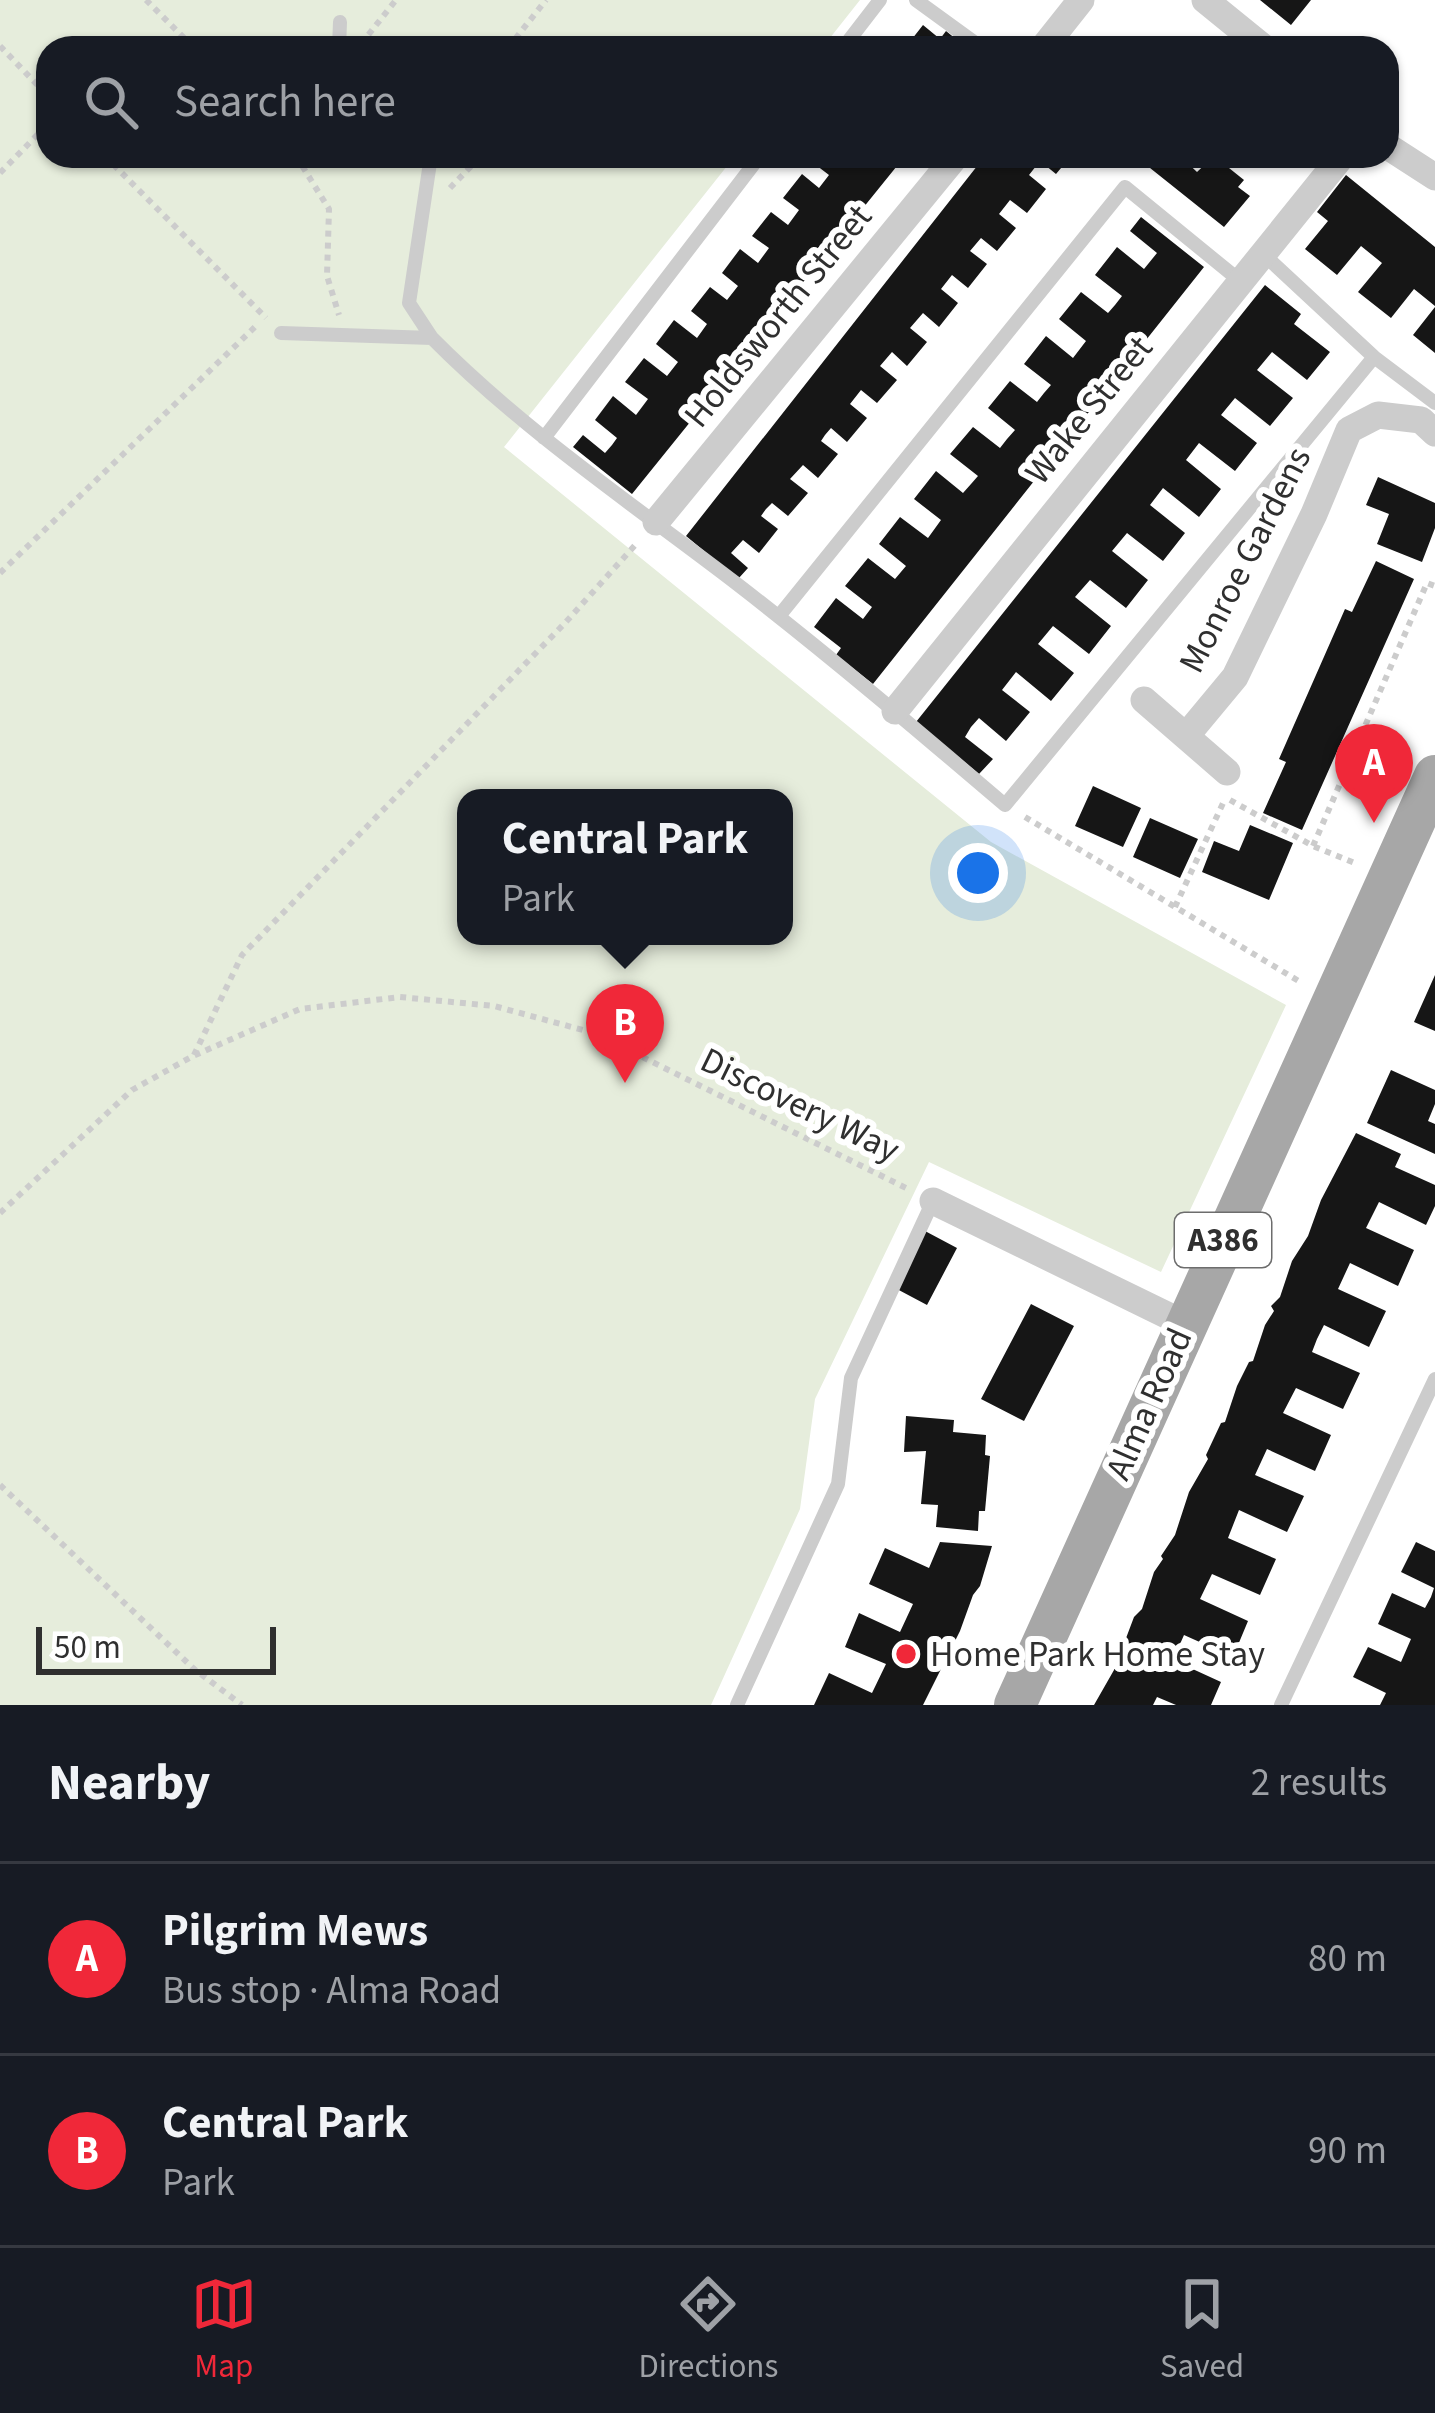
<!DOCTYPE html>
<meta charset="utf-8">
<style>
:root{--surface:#171b24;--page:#242831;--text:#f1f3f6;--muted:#9ea1a6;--line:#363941;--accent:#f02839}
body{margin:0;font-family:"Source Sans 3",sans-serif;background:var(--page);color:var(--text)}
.scale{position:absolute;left:36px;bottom:30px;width:240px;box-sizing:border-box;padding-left:12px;border:6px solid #2f2f2f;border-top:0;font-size:33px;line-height:42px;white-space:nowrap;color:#2f2f2f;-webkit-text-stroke:9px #fff;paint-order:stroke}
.you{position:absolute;left:978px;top:873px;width:42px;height:42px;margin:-30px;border:9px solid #fff;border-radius:50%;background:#1a73e8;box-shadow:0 0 0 18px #1a73e833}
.badge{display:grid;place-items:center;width:78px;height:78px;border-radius:50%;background:var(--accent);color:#fff;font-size:39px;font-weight:700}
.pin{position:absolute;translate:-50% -99px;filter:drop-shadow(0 3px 6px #0008)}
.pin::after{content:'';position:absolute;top:63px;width:42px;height:36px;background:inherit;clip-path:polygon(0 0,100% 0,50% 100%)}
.popup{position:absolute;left:457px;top:789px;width:336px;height:156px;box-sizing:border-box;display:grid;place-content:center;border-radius:24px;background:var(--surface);filter:drop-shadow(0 3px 9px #0005);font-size:39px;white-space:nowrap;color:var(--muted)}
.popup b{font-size:45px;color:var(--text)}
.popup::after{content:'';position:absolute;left:50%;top:100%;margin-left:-24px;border:24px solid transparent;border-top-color:var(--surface)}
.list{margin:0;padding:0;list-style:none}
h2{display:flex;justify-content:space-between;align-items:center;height:156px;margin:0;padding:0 48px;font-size:51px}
h2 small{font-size:39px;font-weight:400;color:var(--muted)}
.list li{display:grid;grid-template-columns:78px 1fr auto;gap:36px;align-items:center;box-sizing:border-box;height:192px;padding:0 48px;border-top:3px solid var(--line)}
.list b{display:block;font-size:45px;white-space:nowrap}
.list p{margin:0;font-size:39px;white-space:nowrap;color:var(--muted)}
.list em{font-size:39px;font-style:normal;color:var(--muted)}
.icon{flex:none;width:66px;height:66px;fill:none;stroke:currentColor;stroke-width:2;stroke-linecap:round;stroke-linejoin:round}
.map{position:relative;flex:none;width:1435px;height:1705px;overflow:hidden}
.search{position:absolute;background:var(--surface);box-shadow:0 3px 9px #0004;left:36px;right:36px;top:36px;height:132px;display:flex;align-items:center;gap:30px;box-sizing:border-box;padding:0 42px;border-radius:36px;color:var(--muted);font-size:45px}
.sheet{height:540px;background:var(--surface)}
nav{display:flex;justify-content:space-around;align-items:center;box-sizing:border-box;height:168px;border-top:3px solid var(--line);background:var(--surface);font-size:33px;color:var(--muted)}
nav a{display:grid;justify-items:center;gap:6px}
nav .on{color:var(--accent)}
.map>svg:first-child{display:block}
.green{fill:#e6eddc;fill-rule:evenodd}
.building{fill:#161616}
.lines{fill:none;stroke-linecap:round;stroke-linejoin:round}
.path{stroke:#ccc;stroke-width:6;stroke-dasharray:6 6;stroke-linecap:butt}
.lane{stroke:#ccc;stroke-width:14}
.street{stroke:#ccc;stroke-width:27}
.primary{stroke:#a7a7a7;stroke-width:42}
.poi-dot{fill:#f02839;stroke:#fff;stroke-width:4.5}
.labels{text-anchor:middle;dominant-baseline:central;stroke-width:12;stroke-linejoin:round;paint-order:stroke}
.shield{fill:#fff;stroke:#6d6d6d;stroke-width:3}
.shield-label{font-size:33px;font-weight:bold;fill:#2f2f2f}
.street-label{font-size:36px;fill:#2f2f2f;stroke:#fff}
.poi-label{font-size:36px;fill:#2f2f2f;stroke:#fff;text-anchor:start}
</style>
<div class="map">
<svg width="1435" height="1705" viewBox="0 0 1435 1705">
<rect width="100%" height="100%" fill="#fff"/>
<!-- green -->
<path class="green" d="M0,0H860L822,48H48V156H735L504,447L991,842L1286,1005L1161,1272L929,1162L815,1399L800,1509L711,1705H0ZM466,798H784V936H466Z"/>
<!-- building -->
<path class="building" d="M1260,0H1311L1291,25Z
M923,25L940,39L946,31L967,48H905Z
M817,156H905L632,494L573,447L583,435L605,453L612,445L617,438L595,420L613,396L636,415L648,399L625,382L644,358L667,376L678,362L656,344L674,320L697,338L707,324L691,311L710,287L727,300L738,286L722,273L740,249L758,263L769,248L752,236L771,212L788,225L799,210L783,198L802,174L819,188L829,175L812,162Z
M985,156H1071L1056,174L1040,161L1029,175L1046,189L1027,213L1010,200L999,214L1016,228L997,251L981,238L970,251L987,264L968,288L952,275L941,289L958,303L939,327L923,313L910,328L927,342L907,366L892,352L880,366L897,380L877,403L861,390L850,404L867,418L847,442L831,428L825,435L821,441L838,454L818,478L803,465L790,479L808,493L788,516L772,503L766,509L761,516L778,529L759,553L743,540L731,553L748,568L738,579L686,536Z
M1135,156H1180L1197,172L1214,156L1244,180L1238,187L1250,196L1224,227Z
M1346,175L1435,247V306L1414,289L1391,318L1358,292L1382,263L1361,246L1337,275L1305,249L1328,221L1317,212Z
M1141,217L1204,267L873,684L836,655L841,648L814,627L836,598L863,619L872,607L845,586L868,558L895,579L906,566L879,544L900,517L928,538L941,520L914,499L936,471L963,493L971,484L978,476L950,454L973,427L1000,448L1007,439L1015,430L988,408L1010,381L1037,402L1044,393L1051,385L1024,364L1046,336L1073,358L1086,341L1059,319L1081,292L1108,313L1115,305L1122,296L1095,275L1117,247L1144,269L1157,253L1130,231Z
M1265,285L1301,314L1294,324L1330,352L1307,380L1272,352L1257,370L1293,398L1270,426L1235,398L1221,415L1257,443L1235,471L1199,443L1186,460L1221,489L1199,517L1163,488L1150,505L1185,533L1163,561L1127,533L1112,551L1148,580L1126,608L1090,580L1075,597L1111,626L1089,654L1053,626L1038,644L1074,673L1051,701L1016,672L1002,690L1030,712L1006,741L979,718L971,727L965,737L993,759L979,774L916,722Z
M1435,307V353L1413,335Z
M1378,477L1435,503V528L1422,562L1377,544L1389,514L1366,505Z
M1376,561L1414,579L1302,830L1263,813L1286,762L1279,759L1345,609L1352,612Z
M1093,786L1141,808L1123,847L1075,826Z
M1150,818L1198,839L1180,878L1133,857Z
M1250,825L1293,843L1269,900L1202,872L1214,841L1239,851Z
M1435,975V1031L1414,1022Z
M1391,1070L1435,1090V1104L1428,1121L1435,1124V1154L1367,1123Z
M1356,1133L1401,1154L1395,1167L1435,1185V1206L1426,1225L1379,1202L1366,1228L1414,1250L1398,1286L1350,1263L1338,1289L1386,1311L1369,1347L1324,1325L1317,1339L1312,1352L1360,1373L1343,1409L1296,1388L1283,1413L1331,1435L1315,1471L1267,1449L1255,1475L1304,1496L1287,1532L1239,1510L1228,1538L1276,1559L1260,1595L1212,1574L1200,1599L1248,1621L1233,1657L1184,1635L1173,1660L1221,1682L1211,1705H1176L1157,1697L1153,1705H1094L1114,1670L1134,1617L1142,1609L1154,1572L1163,1559L1161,1556L1175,1535L1189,1492L1208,1459L1206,1455L1221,1423L1225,1422L1237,1386L1249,1362L1253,1361L1265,1325L1274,1311L1271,1306L1280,1297L1292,1261L1308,1236L1321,1200Z
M925,1231L957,1248L927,1305L895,1288Z
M1031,1304L1074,1326L1024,1421L981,1399Z
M906,1416L954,1420L953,1432L986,1435L985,1455L990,1456L985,1511H979L978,1531L936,1527L938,1505L921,1504L926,1451L904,1452Z
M940,1542L992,1546L980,1586L973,1595L960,1631L923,1705H814L829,1673L872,1693L886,1664L845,1647L859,1613L900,1632L913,1604L869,1584L885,1548L929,1568Z
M1416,1542L1435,1551V1705H1380L1386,1693L1353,1677L1368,1647L1401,1662L1411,1639L1378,1624L1392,1593L1425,1608L1431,1597L1434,1588L1401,1572Z"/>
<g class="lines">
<!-- path -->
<path class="path" d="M146,0L194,48
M361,44L396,0
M0,46L48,96
M508,48L546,0
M105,156L266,318
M296,156L329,209L327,276L339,315
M0,173L48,124
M450,188L481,156
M0,573L258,324
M1230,800L1313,846L1357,864
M1025,817L1302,983
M1313,846L1427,583L1435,586
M1175,907L1224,801
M194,1055L242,955L565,623L637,543
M0,1213L132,1090L193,1056L300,1009L400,997L494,1006L594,1033L908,1189
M0,1485L194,1669L242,1705"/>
<!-- lane -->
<path class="lane" d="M916,0L982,48
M339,48L340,22
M843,48L880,0
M431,156L409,303L432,338
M1261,252L1374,357L1435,403
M281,333L432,338C524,431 634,505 737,584C829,655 917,730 1005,805L1374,357
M544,438L760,156
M779,616L1125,187L1239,280
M737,1705L838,1484L851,1378L933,1201
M1281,1705L1435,1379"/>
<!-- street -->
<path class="street" d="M1205,0L1264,48
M1043,48L1081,0
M1387,146L1435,177
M656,522L956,156
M1144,700L1227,772
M895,711L1342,156
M1186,736L1235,677L1314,514L1349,430L1378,415L1421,420L1435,433
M933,1201L1185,1324"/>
<!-- primary -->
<path class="primary" d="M1015,1705L1435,776"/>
</g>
<!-- markers -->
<circle class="poi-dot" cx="906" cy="1654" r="12"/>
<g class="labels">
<!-- shield labels -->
<rect class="shield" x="1175" y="1213" width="96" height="54" rx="9"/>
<g class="shield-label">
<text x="1223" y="1240">A386</text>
</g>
<!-- street labels -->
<g class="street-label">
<text transform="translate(778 316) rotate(-51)">Holdsworth Street</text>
<text transform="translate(1089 410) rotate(-51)">Wake Street</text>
<text transform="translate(1245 560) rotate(-63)">Monroe Gardens</text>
<text transform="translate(800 1105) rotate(26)">Discovery Way</text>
<text transform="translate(1149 1404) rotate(-66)">Alma Road</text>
</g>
<!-- poi labels -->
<g class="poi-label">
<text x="930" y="1654">Home Park Home Stay</text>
</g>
</g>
</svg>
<div class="scale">50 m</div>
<div class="you"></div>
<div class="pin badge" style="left:1374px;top:823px">A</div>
<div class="pin badge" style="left:625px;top:1083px">B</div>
<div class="popup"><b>Central Park</b>Park</div>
<div class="search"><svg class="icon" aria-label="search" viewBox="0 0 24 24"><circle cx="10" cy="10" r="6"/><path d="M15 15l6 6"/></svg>Search here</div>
</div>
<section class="sheet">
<h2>Nearby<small>2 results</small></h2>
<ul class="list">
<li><span class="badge">A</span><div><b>Pilgrim Mews</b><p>Bus stop · Alma Road</p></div><em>80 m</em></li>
<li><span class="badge">B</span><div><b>Central Park</b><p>Park</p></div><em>90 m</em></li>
</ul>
</section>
<nav>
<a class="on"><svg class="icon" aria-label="map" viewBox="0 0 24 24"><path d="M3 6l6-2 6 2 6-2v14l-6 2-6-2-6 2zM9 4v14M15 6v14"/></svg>Map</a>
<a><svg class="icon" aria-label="directions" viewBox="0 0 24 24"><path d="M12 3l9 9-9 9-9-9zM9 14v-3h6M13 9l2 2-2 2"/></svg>Directions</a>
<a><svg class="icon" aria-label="saved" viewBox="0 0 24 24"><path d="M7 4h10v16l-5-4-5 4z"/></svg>Saved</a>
</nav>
